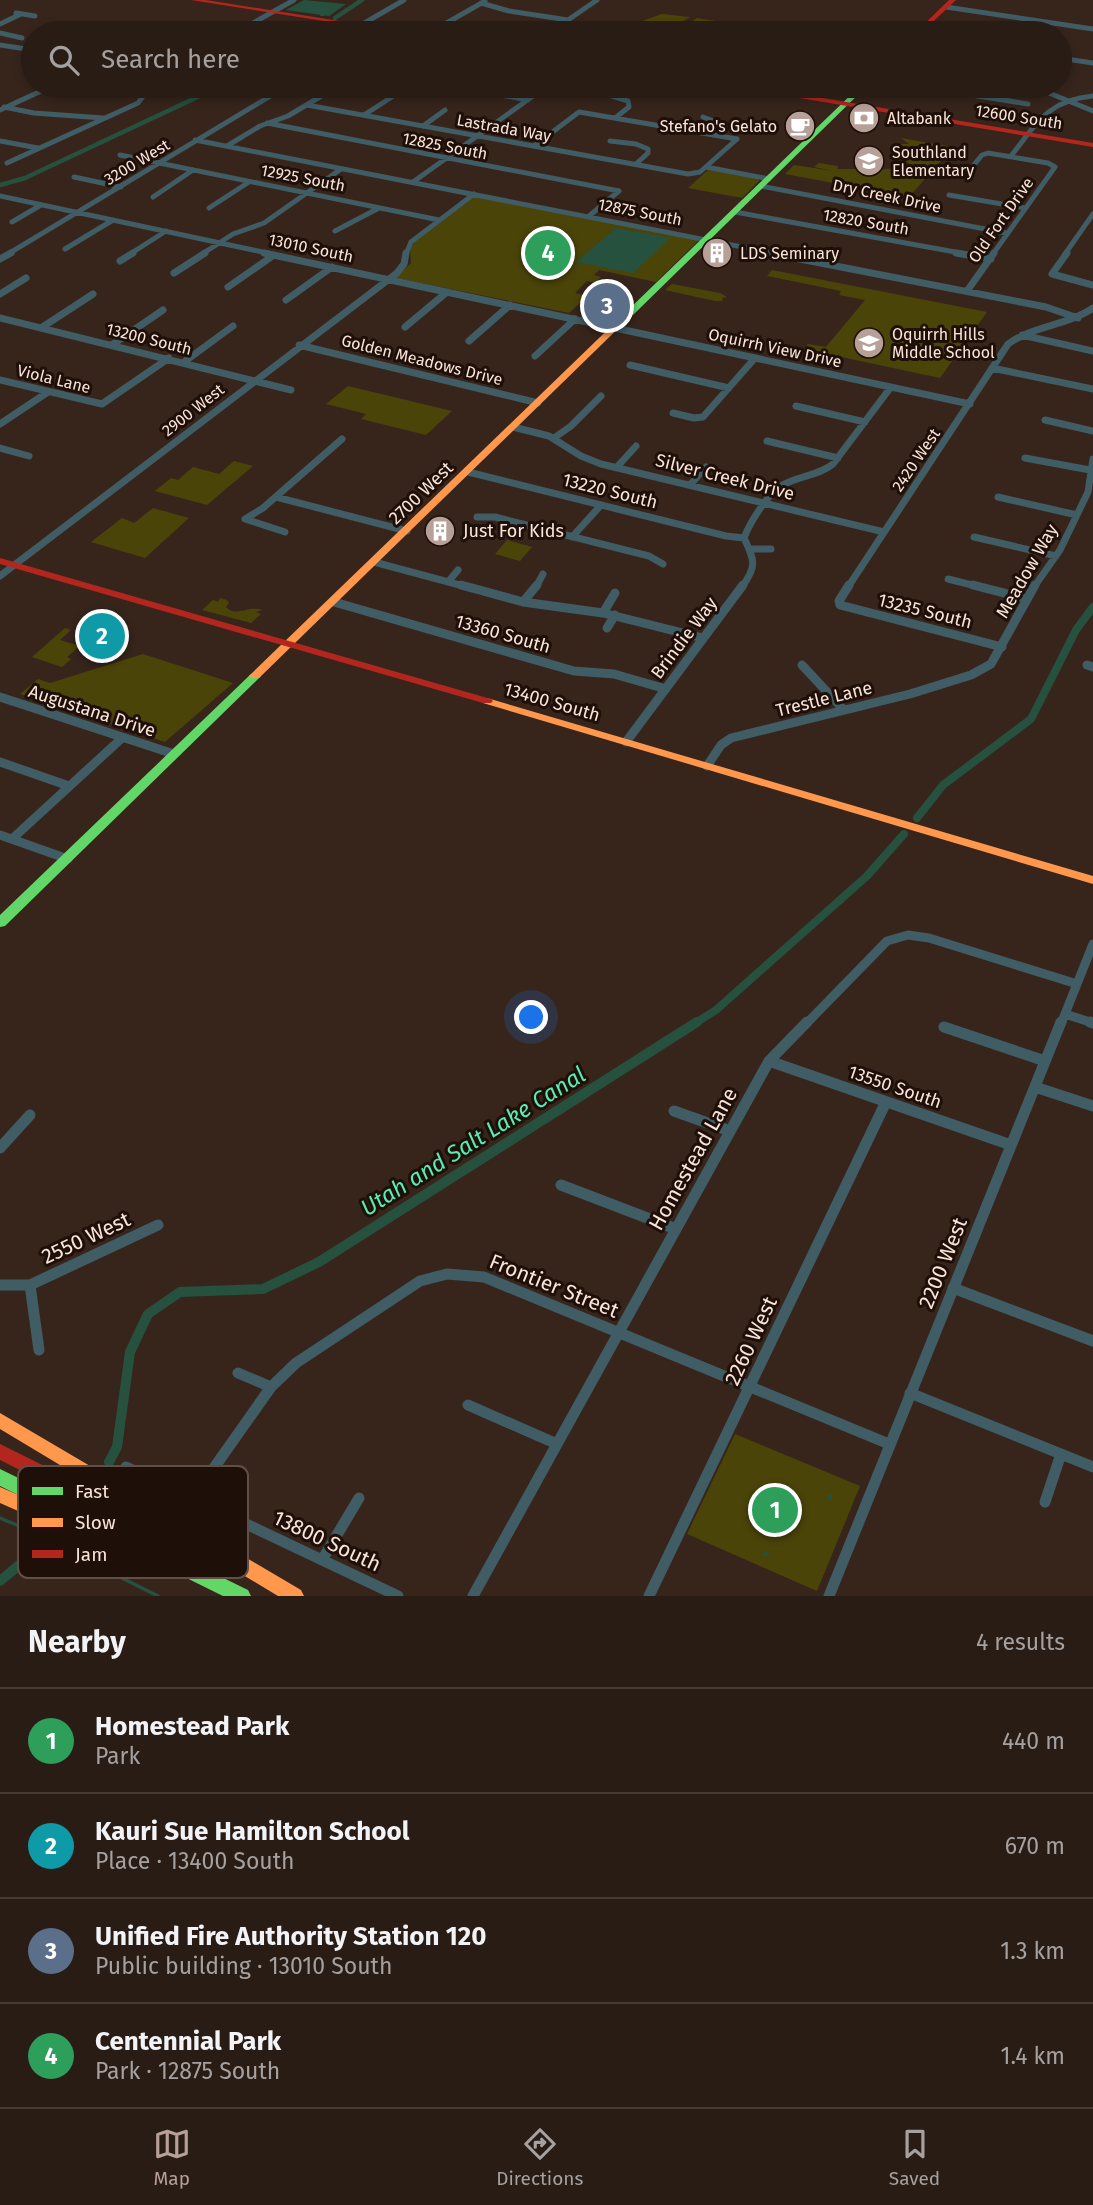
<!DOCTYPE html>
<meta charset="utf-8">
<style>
:root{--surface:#291c15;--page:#31251e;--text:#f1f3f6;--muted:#a5a1a0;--line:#453a34;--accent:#b6a097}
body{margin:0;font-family:"Fira Sans",sans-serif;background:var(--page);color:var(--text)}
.you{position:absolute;left:532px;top:1018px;width:24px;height:24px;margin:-18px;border:5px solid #fff;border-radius:50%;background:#1a73e8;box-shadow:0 0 0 10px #1a73e833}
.badge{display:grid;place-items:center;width:46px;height:46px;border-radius:50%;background:var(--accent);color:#fff;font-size:23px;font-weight:700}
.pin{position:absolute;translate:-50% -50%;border:4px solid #fff;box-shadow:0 2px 7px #0006}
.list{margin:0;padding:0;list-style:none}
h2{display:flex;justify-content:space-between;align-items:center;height:91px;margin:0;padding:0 28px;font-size:30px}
h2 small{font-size:23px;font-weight:400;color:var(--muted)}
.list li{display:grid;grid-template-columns:46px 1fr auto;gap:21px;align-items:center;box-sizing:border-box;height:105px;padding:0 28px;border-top:2px solid var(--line)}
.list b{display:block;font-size:26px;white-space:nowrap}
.list p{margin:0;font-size:23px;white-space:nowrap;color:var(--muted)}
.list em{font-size:23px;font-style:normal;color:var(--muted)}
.icon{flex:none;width:38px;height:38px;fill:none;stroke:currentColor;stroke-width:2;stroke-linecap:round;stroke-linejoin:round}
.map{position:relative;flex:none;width:1093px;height:1596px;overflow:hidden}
.search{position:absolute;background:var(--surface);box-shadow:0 4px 10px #0003;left:21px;right:21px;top:21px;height:77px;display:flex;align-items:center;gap:18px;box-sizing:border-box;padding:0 24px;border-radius:38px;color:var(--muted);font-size:26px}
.sheet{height:511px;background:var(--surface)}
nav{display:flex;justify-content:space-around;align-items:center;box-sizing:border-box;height:98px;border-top:2px solid var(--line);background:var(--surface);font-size:19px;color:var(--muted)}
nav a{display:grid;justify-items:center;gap:4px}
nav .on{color:var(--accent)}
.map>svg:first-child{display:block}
.green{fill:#4b4409}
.water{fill:#25513e}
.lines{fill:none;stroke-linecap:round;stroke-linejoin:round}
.stream-far1{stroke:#25513e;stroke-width:2}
.stream{stroke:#25513e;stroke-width:3.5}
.canal-far2{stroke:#25513e;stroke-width:4.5}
.canal-far1{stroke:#25513e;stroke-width:8}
.canal{stroke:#25513e;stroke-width:10}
.street-far3{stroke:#405c64;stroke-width:5}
.street-far2{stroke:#405c64;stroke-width:7}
.street-far1{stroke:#405c64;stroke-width:9}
.street{stroke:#405c64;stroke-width:11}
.fast{fill:#63d668;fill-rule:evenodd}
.slow{fill:#ff974d;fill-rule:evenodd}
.jam{fill:#b3261e;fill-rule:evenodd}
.labels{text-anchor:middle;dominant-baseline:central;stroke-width:6;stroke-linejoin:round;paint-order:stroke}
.far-street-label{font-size:16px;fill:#fae3d9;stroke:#1e0f09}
.far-poi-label{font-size:16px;fill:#fae3d9;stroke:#1e0f09;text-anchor:start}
.street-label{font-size:18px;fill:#fae3d9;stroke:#1e0f09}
.poi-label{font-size:18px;fill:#fae3d9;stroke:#1e0f09;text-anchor:start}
.near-street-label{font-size:21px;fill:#fae3d9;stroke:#1e0f09}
.near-water-label{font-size:23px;font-style:italic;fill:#55eeb5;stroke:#1e0f09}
.key{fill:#1e0f09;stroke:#604f47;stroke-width:2}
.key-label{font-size:19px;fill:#fae3d9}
</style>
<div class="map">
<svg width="1093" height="1596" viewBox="0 0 1093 1596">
<rect width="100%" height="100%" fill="#37251c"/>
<!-- green -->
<path class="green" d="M662,14L690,17L673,28L639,22Z
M697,18L747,26L737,33L685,26Z
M901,138L953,147L909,197L785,174L794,165L834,171L814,167L819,163L838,166L837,169H869L868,171L906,167L909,163L901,161L909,151L899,144H909Z
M708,170L758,178L759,181L742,198L688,188Z
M475,196L699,240L656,282L599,270L594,275L601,277L598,280L604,281L601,284L587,281L575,293L588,296L569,313L396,278L411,263L410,249L414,243Z
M772,270L987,312L940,378L804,349L808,344L826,347L865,300L839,295L841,291L767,276Z
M672,284L720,293L727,297L722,298L723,301H715L665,290Z
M348,386L452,411L426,435L361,419L366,414L326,404Z
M234,461L253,466L207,505L155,491L171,478L178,480L193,467L219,474Z
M153,508L189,518L145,558L91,542L122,518L134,523Z
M507,540L532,547L520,561L495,554Z
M220,598L227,600L229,603L226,607C236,618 246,605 263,610L256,612L261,614L251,623L202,610L213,600L218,602Z
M65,628L71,630L60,640L80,646L67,657L71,659L62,667L32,657Z
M143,654L233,683L165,742L20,694L38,679L50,683Z
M735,1434L860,1486L817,1591L687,1534Z"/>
<!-- water -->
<path class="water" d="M304,0L346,4L329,16L286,10Z
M616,228L670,238L633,273L576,262Z"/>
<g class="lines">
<!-- stream-far1 -->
<path class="stream-far1" d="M321,15H324"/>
<!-- stream -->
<path class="stream" d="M830,1495V1498
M0,1518L22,1527
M764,1554H767
M76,1555L158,1596"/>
<!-- canal-far2 -->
<path class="canal-far2" d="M335,18L362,0
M311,33L326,24
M0,185L25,178L221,86"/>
<!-- canal-far1 -->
<path class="canal-far1" d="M917,818L943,785L1031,719L1076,630L1093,607
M694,1024L716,1010L867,876L904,834"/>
<!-- canal -->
<path class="canal" d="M109,1462L117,1447L130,1352L148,1314L180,1292L263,1289L319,1262L697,1022
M0,1581L53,1537"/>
<!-- street-far3 -->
<path class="street-far3" d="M481,3L509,11L568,20L597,0
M946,7L1093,29
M16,13L35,16
M0,24L21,14
M361,25L404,0
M0,33L22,38
M144,33H158
M235,33L294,0
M429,33L485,1
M0,45L33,50
M1060,58L1093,63
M452,86L528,100
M580,86L628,101L629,107L615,118
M1032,86L1093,111
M248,91L270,95
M930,93L934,89L1028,104
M982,96L999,86
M307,105L688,174L700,172L737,139
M4,107L34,113L103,118
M0,110L52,86H182
M364,115L398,93
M703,117L719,123L711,134
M267,123L619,191
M423,126L445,110
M195,140L778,254
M0,141L38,148
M610,141L636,144L648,149V153L636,164
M227,146L260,126L288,116L338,86
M534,146L579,112L737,139
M120,155L439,220
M1011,156C1037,123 1048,100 1093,96
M7,163L138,103L151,86
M706,167L769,179
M969,171L982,155L988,153L1048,163L1055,167L993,254
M74,177L121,187
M413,182L547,86
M761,186L1006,233
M949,195L1025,208
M0,196L272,254
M153,197L193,170
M209,208L249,182
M735,212L966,254
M589,216L619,191
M12,222L41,205
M335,231L379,208
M65,249L113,220
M8,254L287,86
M130,254L166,231
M202,254L233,234L264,223L341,169
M406,254L411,242L474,194
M1065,254L1093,214"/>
<!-- street-far2 -->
<path class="street-far2" d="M264,253L970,404
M769,253L1046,307L1078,318
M956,253L991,259
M1067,253L1052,274L1093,285
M0,259L11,253
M120,261L133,253
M174,273L205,253
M228,287L274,255
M967,291L994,253
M0,294L26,278
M286,300L332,267
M0,318L291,390
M405,327L447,292
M41,328L93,294
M1022,335L1093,351
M469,341L510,305
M112,345L163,310
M299,345L538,403
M535,356L575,319
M184,362L233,326
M630,365L729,388
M992,368L1093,389
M0,380L102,404L169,358
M796,406L865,422
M673,413L694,418L703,417L755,358
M1045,420L1093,431
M0,424L48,392
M513,427L549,436L581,456L601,464L884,532
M554,438L571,426L601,396
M767,441L838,458
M0,448L29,456
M1025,458L1090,470
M617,467L636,446
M468,472L726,536L744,538
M690,485L706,467
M276,497L407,531
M998,497L1077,515
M477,517H495L649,556L663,564
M285,532L245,519L263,508L342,439
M572,537L601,505
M974,537L1056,556
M749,549H771
M374,562L467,587
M0,576L397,273L404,264L406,253
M948,579L980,587
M448,582L458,570
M536,587L543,574
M742,587C757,566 755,561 744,538C749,524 766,497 778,488C794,476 817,477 833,464L891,387
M848,587L1008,344C1034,325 1067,326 1093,308
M1034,587L1060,550L1088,492L1093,459"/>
<!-- street-far1 -->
<path class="street-far1" d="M461,585L523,602L603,613L703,638
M849,585L839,601L840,605L1002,647
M973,585L1027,599
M334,602L574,671L614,674L666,689
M523,602L537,585
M603,613L615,593
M607,628L615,615
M802,665L843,709
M1087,665L1093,667
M0,697L174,754
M626,742L743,585
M0,762L69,786
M707,766L721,745L731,738L910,694L971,675L991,664L1035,585
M0,835L68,859
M12,839L122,738
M1065,1014L1093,1023
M806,1024L887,941L908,935L929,938L1077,984
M1061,1024L1093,944"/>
<!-- street -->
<path class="street" d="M1090,1022L1093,1023
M944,1027L1045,1061
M769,1061L1011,1145
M1035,1087L1093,1106
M674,1111L730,1131
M0,1148L30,1115
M561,1185L676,1229
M0,1285H30L158,1225
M30,1285L39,1350
M953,1288L1093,1341
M238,1373L271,1387
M910,1393L1093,1467
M468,1405L557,1444
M126,1467L398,1596
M192,1499L271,1387L296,1363L420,1281L447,1274L484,1277L889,1444
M1045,1502L1061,1454
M322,1560L359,1498
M473,1596L769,1061L807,1022
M649,1596L886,1102
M829,1596L1061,1022"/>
<!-- fast -->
<path class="fast" d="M860,86H867L633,315H627V311Z
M255,673L261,676L259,678L5,926L0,927V915L251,674Z
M0,1469L248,1590L251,1596H223L0,1486Z"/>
<!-- slow -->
<path class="slow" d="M627,311L634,313L259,678H251L249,676L251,674Z
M487,698L1093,876V884L483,703L481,701Z
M0,1413L301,1590L304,1596H278L0,1429Z
M0,1487L139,1547L142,1553L139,1559L133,1561L127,1559L0,1503Z"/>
<!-- jam -->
<path class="jam" d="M191,0H206L415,33H401Z
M949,0H956L921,33H915Z
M719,86H750L1093,143V147L751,90L748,92L722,88Z
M0,558L491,699L493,701L491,703H483L0,564Z
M0,1444L218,1552L221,1558L218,1564L212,1566L206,1564L0,1460Z"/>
</g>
<!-- icons -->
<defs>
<g id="bank-disc" transform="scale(1.575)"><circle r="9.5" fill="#b6a097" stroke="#1e0f09"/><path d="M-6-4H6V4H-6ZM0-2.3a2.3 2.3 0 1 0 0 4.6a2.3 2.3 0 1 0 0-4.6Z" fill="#fff"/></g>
<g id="cafe-disc" transform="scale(1.575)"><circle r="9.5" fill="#b6a097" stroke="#1e0f09"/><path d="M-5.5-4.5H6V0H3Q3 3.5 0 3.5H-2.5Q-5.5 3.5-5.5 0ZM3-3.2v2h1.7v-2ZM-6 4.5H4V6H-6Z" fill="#fff"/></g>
<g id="school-disc" transform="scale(1.575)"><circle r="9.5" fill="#b6a097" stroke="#1e0f09"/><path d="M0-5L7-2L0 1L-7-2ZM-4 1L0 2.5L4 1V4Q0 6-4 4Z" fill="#fff"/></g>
<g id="building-disc" transform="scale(1.575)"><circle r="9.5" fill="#b6a097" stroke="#1e0f09"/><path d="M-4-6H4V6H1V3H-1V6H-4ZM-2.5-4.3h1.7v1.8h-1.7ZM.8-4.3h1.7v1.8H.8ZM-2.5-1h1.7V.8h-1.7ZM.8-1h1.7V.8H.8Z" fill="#fff"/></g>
</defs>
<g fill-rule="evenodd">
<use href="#bank-disc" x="864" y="118"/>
<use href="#cafe-disc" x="800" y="126"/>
<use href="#school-disc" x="869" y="161"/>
<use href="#building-disc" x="717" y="253"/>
<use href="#school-disc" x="869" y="343"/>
<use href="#building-disc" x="440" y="531"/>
</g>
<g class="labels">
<!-- far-street labels -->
<g class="far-street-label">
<text transform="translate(1019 117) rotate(9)">12600 South</text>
<text transform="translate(504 128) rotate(10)">Lastrada Way</text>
<text transform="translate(445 146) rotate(11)">12825 South</text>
<text transform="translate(137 162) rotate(-31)">3200 West</text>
<text transform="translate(303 178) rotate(11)">12925 South</text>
<text transform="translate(887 196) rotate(12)">Dry Creek Drive</text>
<text transform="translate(640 212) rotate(11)">12875 South</text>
<text transform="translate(1001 220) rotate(-55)">Old Fort Drive</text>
<text transform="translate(866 222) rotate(10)">12820 South</text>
<text transform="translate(311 248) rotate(12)">13010 South</text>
<text transform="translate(149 339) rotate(14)">13200 South</text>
<text transform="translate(775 348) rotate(12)">Oquirrh View Drive</text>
<text transform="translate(422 360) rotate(14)">Golden Meadows Drive</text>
<text transform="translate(54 379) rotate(14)">Viola Lane</text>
<text transform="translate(193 410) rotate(-38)">2900 West</text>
<text transform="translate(916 460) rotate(-56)">2420 West</text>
</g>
<!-- far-poi labels -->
<g class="far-poi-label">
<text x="887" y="118">Altabank</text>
<text x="777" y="126" text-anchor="end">Stefano's Gelato</text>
<text x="892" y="152">Southland<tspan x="892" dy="18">Elementary</tspan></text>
<text x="740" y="253">LDS Seminary</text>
<text x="892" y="334">Oquirrh Hills<tspan x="892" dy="18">Middle School</tspan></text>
</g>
<!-- street labels -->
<g class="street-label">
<text transform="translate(725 477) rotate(14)">Silver Creek Drive</text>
<text transform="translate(610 491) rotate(14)">13220 South</text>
<text transform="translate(421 493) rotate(-44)">2700 West</text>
<text transform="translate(1027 571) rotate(-60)">Meadow Way</text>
<text transform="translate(925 611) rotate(14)">13235 South</text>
<text transform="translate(503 634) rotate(16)">13360 South</text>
<text transform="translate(684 638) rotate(-53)">Brindie Way</text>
<text transform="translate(824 699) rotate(-14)">Trestle Lane</text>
<text transform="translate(552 702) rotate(16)">13400 South</text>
<text transform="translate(92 711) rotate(18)">Augustana Drive</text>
<text transform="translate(895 1087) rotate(19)">13550 South</text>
</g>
<!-- poi labels -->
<g class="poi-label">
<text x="463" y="531">Just For Kids</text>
</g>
<!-- near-street labels -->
<g class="near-street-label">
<text transform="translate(693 1159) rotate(-61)">Homestead Lane</text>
<text transform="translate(86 1238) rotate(-25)">2550 West</text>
<text transform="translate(943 1263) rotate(-68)">2200 West</text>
<text transform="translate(554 1286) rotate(22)">Frontier Street</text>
<text transform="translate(751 1341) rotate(-65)">2260 West</text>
<text transform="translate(327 1541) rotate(25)">13800 South</text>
</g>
<!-- near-water labels -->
<g class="near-water-label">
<text transform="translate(473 1141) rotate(-32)">Utah and Salt Lake Canal</text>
</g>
</g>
<!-- legend -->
<rect x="18" y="1466" width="230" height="112" rx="10" class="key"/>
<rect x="32" y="1487" width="31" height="8" fill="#63d668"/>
<rect x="32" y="1518" width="31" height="9" fill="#ff974d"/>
<rect x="32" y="1550" width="31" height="8" fill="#b3261e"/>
<g class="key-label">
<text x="75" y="1498">Fast</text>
<text x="75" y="1529">Slow</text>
<text x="75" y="1561">Jam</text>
</g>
</svg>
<div class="you"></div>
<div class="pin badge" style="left:775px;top:1510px;background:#2e9e5b">1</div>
<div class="pin badge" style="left:102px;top:636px;background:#0f9aa8">2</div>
<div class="pin badge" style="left:607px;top:306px;background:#5c6f8a">3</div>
<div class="pin badge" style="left:548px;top:253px;background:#2e9e5b">4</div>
<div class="search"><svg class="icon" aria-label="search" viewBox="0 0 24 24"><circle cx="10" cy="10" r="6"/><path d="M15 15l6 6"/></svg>Search here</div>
</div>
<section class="sheet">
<h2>Nearby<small>4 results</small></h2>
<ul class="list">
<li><span class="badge" style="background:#2e9e5b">1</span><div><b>Homestead Park</b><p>Park</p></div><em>440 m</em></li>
<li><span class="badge" style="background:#0f9aa8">2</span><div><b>Kauri Sue Hamilton School</b><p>Place · 13400 South</p></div><em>670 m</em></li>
<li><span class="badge" style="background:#5c6f8a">3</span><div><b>Unified Fire Authority Station 120</b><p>Public building · 13010 South</p></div><em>1.3 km</em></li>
<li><span class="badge" style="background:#2e9e5b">4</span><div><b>Centennial Park</b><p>Park · 12875 South</p></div><em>1.4 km</em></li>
</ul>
</section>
<nav>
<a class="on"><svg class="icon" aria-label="map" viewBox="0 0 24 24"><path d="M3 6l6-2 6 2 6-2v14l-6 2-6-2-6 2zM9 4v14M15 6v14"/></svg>Map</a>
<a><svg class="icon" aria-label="directions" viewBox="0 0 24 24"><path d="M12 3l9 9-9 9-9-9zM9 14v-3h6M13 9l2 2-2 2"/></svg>Directions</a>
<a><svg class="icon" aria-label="saved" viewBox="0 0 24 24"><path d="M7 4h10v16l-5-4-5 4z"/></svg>Saved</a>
</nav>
